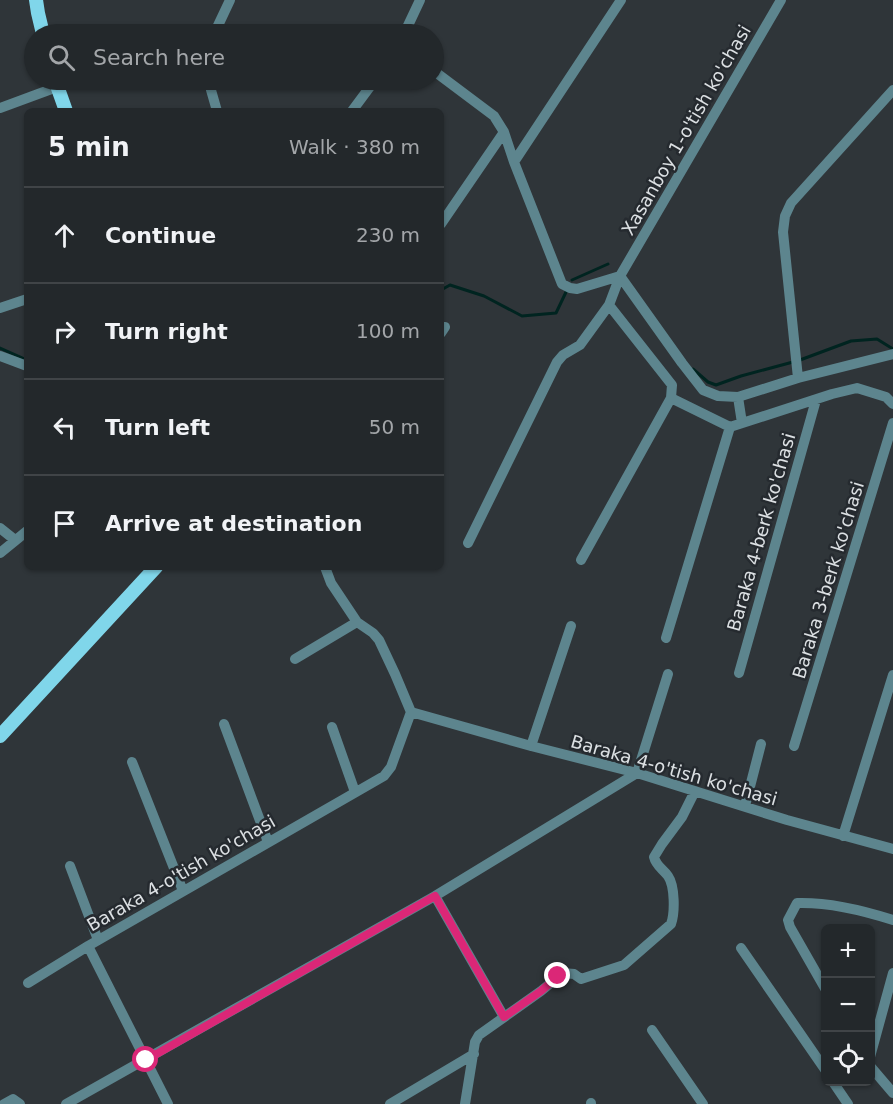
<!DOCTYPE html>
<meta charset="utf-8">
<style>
:root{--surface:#23282b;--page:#2b3033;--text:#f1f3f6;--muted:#a3a6a9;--line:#404447}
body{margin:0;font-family:"DejaVu Sans",sans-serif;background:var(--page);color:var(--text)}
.controls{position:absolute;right:18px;bottom:18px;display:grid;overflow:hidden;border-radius:9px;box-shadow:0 2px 4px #0004}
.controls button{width:54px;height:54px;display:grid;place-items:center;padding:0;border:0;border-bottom:2px solid var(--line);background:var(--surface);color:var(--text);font:30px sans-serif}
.stop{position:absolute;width:18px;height:18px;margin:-14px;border:4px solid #db2777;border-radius:50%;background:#fff}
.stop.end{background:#db2777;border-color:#fff;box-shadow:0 2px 6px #0008}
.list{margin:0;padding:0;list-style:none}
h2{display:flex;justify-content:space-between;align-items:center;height:78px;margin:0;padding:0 24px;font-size:26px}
h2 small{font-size:20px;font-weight:400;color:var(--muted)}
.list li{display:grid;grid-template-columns:39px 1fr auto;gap:18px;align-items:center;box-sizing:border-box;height:96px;padding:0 24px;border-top:2px solid var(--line)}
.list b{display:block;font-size:22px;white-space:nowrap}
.list em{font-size:20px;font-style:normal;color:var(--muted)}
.icon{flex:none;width:33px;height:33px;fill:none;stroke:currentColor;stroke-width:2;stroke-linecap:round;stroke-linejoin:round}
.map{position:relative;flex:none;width:893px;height:1104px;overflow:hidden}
.search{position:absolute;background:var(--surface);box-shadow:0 2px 4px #0004;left:24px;top:24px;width:420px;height:66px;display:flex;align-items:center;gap:15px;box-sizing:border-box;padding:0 21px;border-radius:33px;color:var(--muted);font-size:22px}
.panel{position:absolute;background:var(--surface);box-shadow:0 2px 4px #0004;left:24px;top:108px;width:420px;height:462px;border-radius:9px}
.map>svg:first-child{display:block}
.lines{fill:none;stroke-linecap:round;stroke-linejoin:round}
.stream{stroke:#002420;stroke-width:3}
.minor{stroke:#5d858e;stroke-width:10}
.major{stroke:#80d6ea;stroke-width:14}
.route{stroke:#db2777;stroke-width:8}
.labels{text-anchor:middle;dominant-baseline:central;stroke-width:5;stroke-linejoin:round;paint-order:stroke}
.street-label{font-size:18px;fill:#dce0e3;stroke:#252a2f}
</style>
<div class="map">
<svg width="893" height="1104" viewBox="0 0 893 1104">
<rect width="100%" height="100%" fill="#2f3539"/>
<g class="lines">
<!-- stream -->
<path class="stream" d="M572,280L608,264
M441,290L450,285L484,296L522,316L556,313L567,290
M0,348L27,360
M800,360L851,341L877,339L893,349
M693,369L708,382L716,385L741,376L793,362"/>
<!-- minor -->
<path class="minor" d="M214,34L230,0
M404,34L420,0
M434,71L494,116L504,132L514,162L562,284L570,288L577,289L620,276
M210,80L211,90L217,111
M0,108L57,87
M352,111L375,80
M514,162L621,0
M441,224L504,132
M620,276L682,363L703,390L718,396L738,397L798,378L893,354
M609,305L672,385L671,398L730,427L832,394L857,388L886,397L893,404
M0,308L27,299
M441,333L445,327
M0,356L27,366
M798,378L783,232L785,216L791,203L893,90
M738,397L742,423
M0,528L15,540
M468,543L557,362L563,355L580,345L609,305L620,276L781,0
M0,553L27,531
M581,560L671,398
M666,638L730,427
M295,659L357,622
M739,673L816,400
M411,712L531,746L637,773L787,820L893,849
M224,724L268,842
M332,727L355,792
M531,746L571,626
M794,746L893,423
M132,762L183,891
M745,806L761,744
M843,836L893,675
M70,866L98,940
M435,896L504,1017
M88,946L168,1104
M741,948L826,1071
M28,983L88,946L384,776L391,767L411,712L395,674L379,640L373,633L357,622L331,583L325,567
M826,990L790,927L788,920L797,903C830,902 862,910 893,920
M652,1030L703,1104
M870,1057L893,973
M870,1066L893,1093
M833,1082L848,1104
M591,1103V1104
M4,1104L13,1099L20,1104
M66,1104L435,896L637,773L668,674
M390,1104L474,1054
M465,1104L475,1042L479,1035L541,991L563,973L574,974L581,979L624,965L671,924C675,913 675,886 668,876C663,869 656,866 654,857L662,844L682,817L695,791"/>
<!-- major -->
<path class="major" d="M36,0L38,13L43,34
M55,80L66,111
M0,736L156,567"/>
</g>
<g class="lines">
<!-- route -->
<path class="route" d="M146,1060L435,896L504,1017L541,991L558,976"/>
</g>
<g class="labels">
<!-- street labels -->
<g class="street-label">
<text transform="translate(686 130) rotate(-60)">Xasanboy 1-o'tish ko'chasi</text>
<text transform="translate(761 532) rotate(-74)">Baraka 4-berk ko'chasi</text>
<text transform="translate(828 580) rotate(-73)">Baraka 3-berk ko'chasi</text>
<text transform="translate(674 770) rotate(16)">Baraka 4-o'tish ko'chasi</text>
<text transform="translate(181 873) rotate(-30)">Baraka 4-o'tish ko'chasi</text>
</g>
</g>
</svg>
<div class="controls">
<button>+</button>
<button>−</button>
<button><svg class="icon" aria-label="locate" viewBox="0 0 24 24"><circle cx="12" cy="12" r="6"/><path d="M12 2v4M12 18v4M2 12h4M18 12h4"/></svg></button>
</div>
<div class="stop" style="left:146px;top:1060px"></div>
<div class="stop end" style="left:558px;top:976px"></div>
<div class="search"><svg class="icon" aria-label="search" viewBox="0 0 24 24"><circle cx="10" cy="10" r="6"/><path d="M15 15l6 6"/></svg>Search here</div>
<section class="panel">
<h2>5 min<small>Walk · 380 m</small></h2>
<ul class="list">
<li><svg class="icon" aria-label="ahead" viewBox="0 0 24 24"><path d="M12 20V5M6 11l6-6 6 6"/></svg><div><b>Continue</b></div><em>230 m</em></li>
<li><svg class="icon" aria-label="right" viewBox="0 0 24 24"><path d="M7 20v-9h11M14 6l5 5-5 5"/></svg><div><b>Turn right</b></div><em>100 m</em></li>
<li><svg class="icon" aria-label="left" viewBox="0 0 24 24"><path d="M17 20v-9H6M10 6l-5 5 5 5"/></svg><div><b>Turn left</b></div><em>50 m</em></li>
<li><svg class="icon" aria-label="arrive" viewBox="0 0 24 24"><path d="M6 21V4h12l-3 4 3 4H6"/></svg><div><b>Arrive at destination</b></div></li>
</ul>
</section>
</div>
